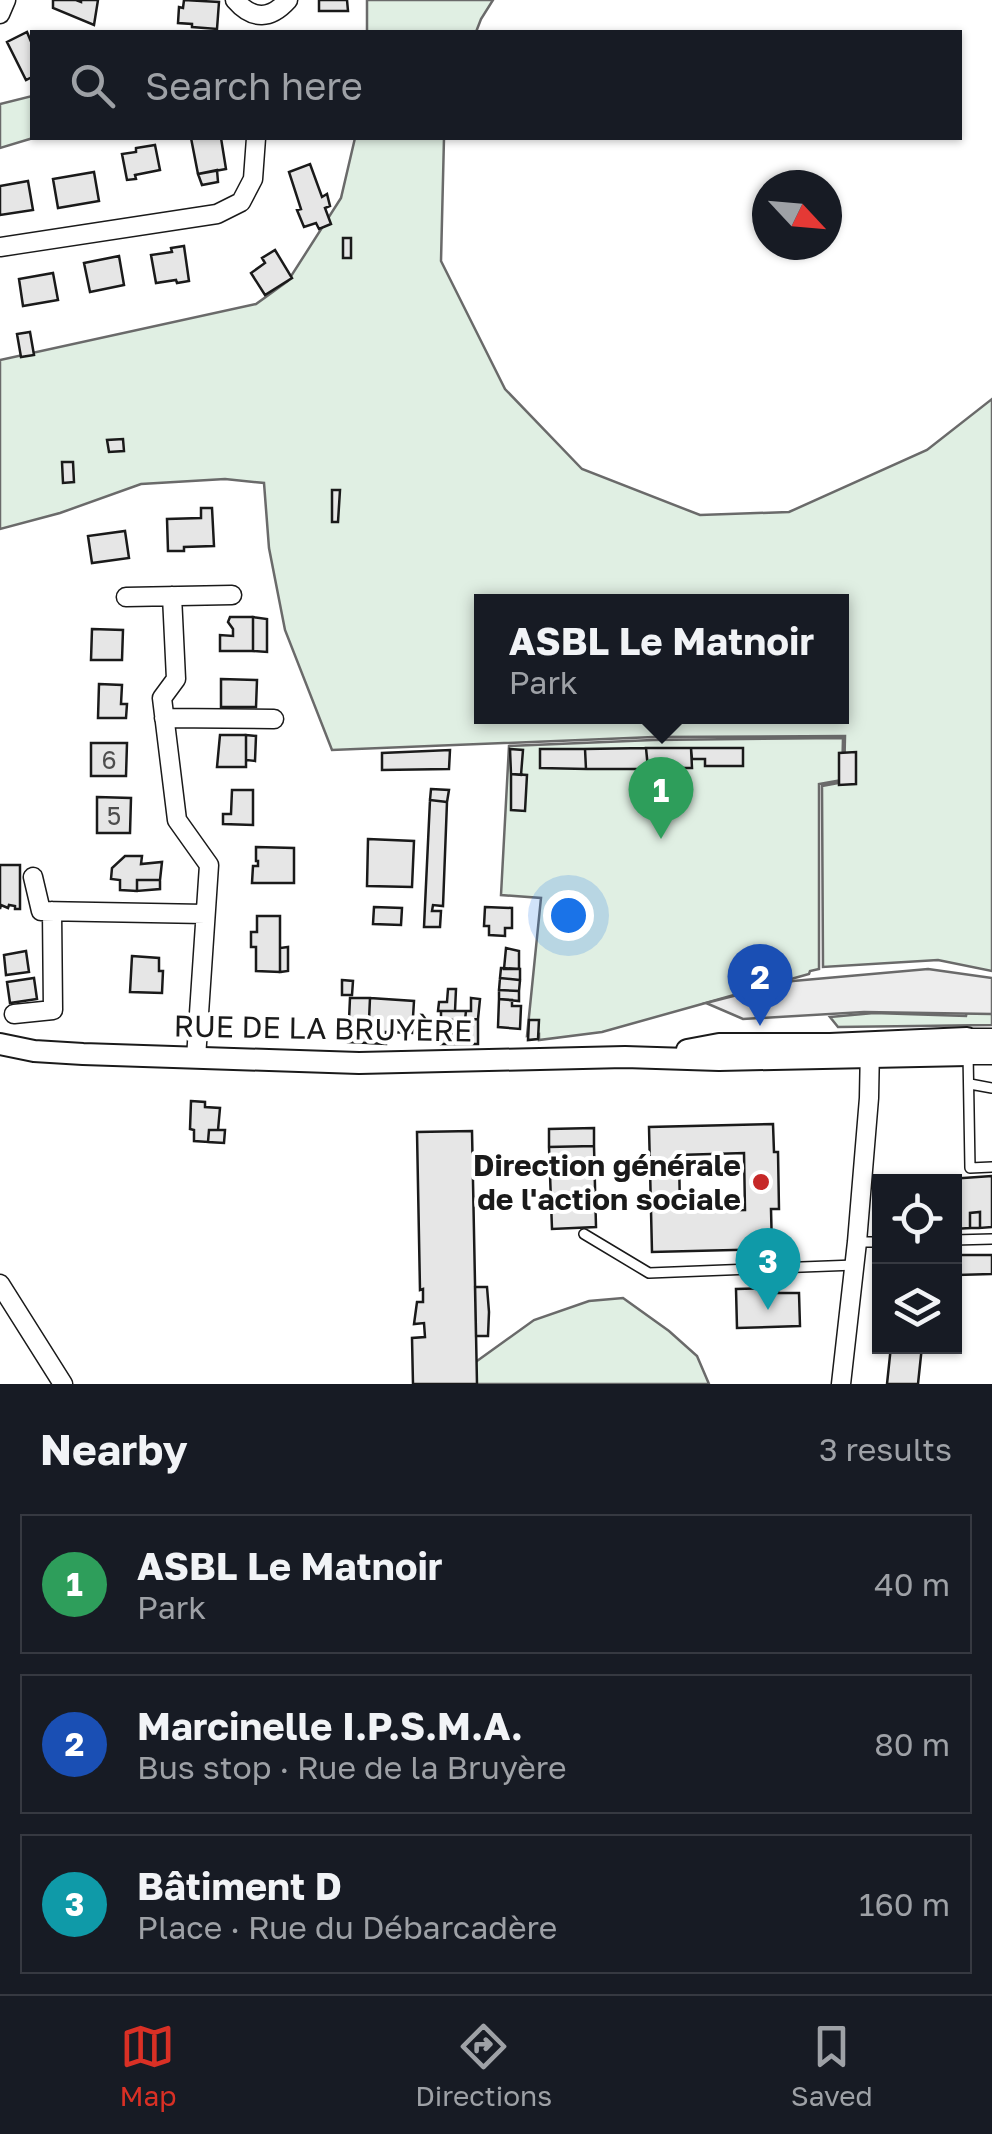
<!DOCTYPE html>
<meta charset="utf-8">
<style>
:root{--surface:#171b24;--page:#20242c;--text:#f1f3f6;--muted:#9ea1a6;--line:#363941;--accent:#d93025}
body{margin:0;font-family:"Golos Text",sans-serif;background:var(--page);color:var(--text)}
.controls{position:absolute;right:30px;bottom:30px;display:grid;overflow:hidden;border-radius:0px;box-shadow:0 2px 8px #0004}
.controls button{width:90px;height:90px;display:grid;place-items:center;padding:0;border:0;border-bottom:2px solid var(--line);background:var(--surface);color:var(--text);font:50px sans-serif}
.compass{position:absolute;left:752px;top:170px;width:90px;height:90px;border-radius:50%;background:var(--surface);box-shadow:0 2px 8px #0004;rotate:116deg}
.you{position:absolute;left:568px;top:915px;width:35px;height:35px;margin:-25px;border:8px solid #fff;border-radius:50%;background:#1a73e8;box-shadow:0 0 0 15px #1a73e833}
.badge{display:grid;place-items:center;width:65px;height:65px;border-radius:50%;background:var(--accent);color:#fff;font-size:32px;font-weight:700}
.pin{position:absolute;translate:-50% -82px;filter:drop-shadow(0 2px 5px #0008)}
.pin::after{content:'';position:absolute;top:52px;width:35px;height:30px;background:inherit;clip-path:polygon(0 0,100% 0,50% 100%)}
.popup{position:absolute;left:474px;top:594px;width:375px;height:130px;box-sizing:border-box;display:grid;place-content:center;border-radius:0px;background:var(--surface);filter:drop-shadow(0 2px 8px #0005);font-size:32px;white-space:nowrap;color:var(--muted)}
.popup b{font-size:38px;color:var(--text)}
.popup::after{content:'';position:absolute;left:50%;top:100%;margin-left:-20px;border:20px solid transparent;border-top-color:var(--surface)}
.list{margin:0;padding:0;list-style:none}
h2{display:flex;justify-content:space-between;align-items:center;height:130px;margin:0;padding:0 40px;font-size:42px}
h2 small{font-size:32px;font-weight:400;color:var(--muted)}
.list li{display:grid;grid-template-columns:65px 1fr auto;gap:30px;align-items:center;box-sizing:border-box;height:140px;margin:0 20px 20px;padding:0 20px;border:2px solid var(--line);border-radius:0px}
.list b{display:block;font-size:38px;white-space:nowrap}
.list p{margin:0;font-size:32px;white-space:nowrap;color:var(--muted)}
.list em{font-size:32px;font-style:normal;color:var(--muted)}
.icon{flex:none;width:55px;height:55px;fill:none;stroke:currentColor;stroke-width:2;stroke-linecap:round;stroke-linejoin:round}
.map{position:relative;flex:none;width:992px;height:1384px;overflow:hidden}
.search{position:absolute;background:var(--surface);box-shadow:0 2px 8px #0004;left:30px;right:30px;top:30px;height:110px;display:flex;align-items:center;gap:25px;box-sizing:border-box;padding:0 35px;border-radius:0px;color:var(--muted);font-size:38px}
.sheet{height:610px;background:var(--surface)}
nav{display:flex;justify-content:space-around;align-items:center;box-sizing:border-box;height:140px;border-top:2px solid var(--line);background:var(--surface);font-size:28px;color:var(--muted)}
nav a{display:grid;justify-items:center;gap:5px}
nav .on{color:var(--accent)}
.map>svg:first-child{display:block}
.green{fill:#e0efe3;stroke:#6a6a6a;stroke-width:2.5;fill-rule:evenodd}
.parking{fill:#ededed;stroke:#6a6a6a;stroke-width:2.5}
.building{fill:#e6e6e6;stroke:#1a1a1a;stroke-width:2.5;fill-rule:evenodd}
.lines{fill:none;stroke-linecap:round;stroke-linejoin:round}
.service-casing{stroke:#1a1a1a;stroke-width:12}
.minor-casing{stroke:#1a1a1a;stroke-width:21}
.tertiary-casing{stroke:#1a1a1a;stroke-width:24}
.service{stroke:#fff;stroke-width:9}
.minor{stroke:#fff;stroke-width:18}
.tertiary{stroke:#fff;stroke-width:20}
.poi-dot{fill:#c62828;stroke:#fff;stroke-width:4}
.labels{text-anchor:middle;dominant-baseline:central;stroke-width:8;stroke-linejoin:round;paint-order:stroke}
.number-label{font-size:25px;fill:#4d4d4d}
.street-label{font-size:30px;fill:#1a1a1a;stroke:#fff}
.poi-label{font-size:30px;font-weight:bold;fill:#1a1a1a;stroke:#fff;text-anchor:end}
</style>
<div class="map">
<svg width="992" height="1384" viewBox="0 0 992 1384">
<rect width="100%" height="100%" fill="#fff"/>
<!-- green -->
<path class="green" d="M367,0H493L481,19L476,32H367Z
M32,96L33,138L0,148V104Z
M355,138H444L441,261L505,389L582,469L700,515L789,512L927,450L992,399V971L938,960L823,967L822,786L844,782L845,736L654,737L332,750L285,630L269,548L264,483L225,479L141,484L60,513L0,529V360L256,304L288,281L341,198ZM481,602H841V716H481Z
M843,738L842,780L819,784V969L810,971L809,974L602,1032L539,1040V1034L527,1036L541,898L501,895L509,746L653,740Z
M969,1000L992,1012V1025L838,1027L830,1017L874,1013L966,1016Z
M623,1298L669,1331L697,1356L709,1384H445L534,1320L589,1301Z"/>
<!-- parking -->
<path class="parking" d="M928,969L992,978V1014L864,1012L743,1019L706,1003L793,981Z"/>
<!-- building -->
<path class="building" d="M53,0H76L81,2V0H98L94,25L53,8Z
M184,0L219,2L217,29L192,27V24L178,23L179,7L183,8Z
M319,0H347L348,11H319Z
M27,32L32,44V77L26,80L7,42Z
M191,138H221L226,169L198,174Z
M155,145L160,170L135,175L136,179L127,180L122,154L136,152V148Z
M310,164L322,197L327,194L330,206L325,208L331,224L319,229L316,223L304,227L297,210L301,209L289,172Z
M217,170L218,182L202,185L198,174Z
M94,172L99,201L58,208L53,179Z
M28,181L33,210L0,215V186Z
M343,238H351V258H343Z
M184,246L189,281L177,283L176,280L156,283L151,255L172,252L171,248Z
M275,250L292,278L265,295L251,273L265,263L262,258Z
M119,256L124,285L90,292L84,263Z
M53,273L58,300L23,306L19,279Z
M30,332L34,355L21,357L17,334Z
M123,439L124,451L109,452L107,440Z
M62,462H73L74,482L63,483Z
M332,490H340L338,522H332Z
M201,508H212L214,546L184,547V551H168L167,519L201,518Z
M125,531L129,558L92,563L88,536Z
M230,617H253V651H220V635L233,636V629L228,622Z
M253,617L267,619V652L253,651Z
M92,629L123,630L122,660H91Z
M221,679L257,680L256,707H221Z
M99,684L122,685L121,704H127L126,718H98Z
M220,735H246V767H217Z
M246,735L256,736L255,761L246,760Z
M91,743H127L126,776H91Z
M646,748L648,769H586L585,749Z
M646,748H691L692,768H648Z
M691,748H743V766H705V759H692Z
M510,749L523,750L521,775L511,774Z
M540,749H585L586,769L540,768Z
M450,750L449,769L382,770V753Z
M856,752V784L839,785V753Z
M511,774L527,775L525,811L511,810Z
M431,789L449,790L447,802L430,800Z
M232,790H253V825L223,824V814H231Z
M97,797L131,798L130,833H97Z
M430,800L447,802L443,906L433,905L432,911H441L440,927H424Z
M368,839L414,841L412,887L367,886Z
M256,847L294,848V883H252L253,866H258V861H256Z
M125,856H142L141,864L162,862L160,880H137V891L120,890V880L111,879L112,868Z
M0,865H20V909H15V906L9,905L8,908L1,905L0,909Z
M137,880H160V889L137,891Z
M374,907L402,908L401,925L373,924Z
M485,907L512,908V928H505V936L489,935V926H484Z
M257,916H280V972L256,971V947H251V932H257Z
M288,947V971L280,972V948Z
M506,948L519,951V969H504Z
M26,951L29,972L6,975L4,955Z
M132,956L159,958V971H163L162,993L130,992Z
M501,968L520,969V980L500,978Z
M34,978L37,999L10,1003L7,982Z
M500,978L520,980L519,991L499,990Z
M342,980L353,981L352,995H342Z
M448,989H456L455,1011H438L439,1002H447Z
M499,990L519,991V1001L499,999Z
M350,998H370L368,1043L348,1042Z
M370,998L414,1001L412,1033L386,1032V1044L368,1043Z
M471,998L480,999L478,1019L465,1020L466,1011H471Z
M499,999L512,1000V1006H521L520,1029L498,1027Z
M441,1011H466L465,1020H441Z
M478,1019V1044H466V1020Z
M441,1020H452L453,1044H441Z
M452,1020H466V1044H453Z
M529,1020H539L538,1039L528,1040Z
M191,1101L205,1102V1107L220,1108L218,1130H209L208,1142L194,1141V1130L190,1129Z
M773,1124L774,1152H778L779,1209H771L772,1249L652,1252L649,1127ZM744,1153L745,1210L680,1211L679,1155Z
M594,1128V1146L549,1147V1129Z
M209,1130H225L224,1143L208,1142Z
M472,1131L477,1384H413L412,1338L425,1337L424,1323L414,1324L417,1302H423V1289L420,1290L417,1132Z
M594,1146L596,1227L552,1229L549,1147Z
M992,1176V1227L980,1228V1212L970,1213V1228L954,1229V1182H906Z
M980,1212V1228H970V1213Z
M956,1255H992V1274L957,1275Z
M475,1287H487L489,1312L488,1336H476Z
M778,1288V1293H799L800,1326L737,1328L736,1289Z
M891,1346H922L918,1384H887Z"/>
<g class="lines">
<!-- service casing -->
<g class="service-casing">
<path id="service" d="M968,1053L970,1168L992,1167
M970,1084L992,1088
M584,1234L649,1273L855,1265
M954,1240L992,1239
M857,1242H880"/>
</g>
<!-- minor casing -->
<g class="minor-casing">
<path id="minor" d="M235,0C253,21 271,19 288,0
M0,14L6,0
M0,247L217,214L241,202L253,179L256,138
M172,596L176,679L162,698L177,820L209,865L196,1058
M126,597L232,595
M164,718L274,719
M33,877L41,911L205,914
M14,1014L53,1010L52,911
M967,1038H992
M968,1055H992
M0,1284L63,1384
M841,1384L857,1242L869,1098L870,1046"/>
</g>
<!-- tertiary casing -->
<g class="tertiary-casing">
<path id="tertiary" d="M0,1044L34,1051L83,1054L359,1063L625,1057L719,1060L968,1055
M687,1050L719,1044H830L967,1038"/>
</g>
<!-- service -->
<use href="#service" class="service"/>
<!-- minor -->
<use href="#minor" class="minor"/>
<!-- tertiary -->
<use href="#tertiary" class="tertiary"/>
</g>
<!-- markers -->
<circle class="poi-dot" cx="761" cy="1182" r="10"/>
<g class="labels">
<!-- number labels -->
<g class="number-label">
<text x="109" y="759">6</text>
<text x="114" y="815">5</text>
</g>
<!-- street labels -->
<g class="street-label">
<text transform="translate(323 1028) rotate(1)">RUE DE LA BRUYÈRE</text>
</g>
<!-- poi labels -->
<g class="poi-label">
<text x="741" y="1165">Direction générale<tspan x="741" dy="34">de l'action sociale</tspan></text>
</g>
</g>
</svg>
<div class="controls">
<button><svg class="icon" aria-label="locate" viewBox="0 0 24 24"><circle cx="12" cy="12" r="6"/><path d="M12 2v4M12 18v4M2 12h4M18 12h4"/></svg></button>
<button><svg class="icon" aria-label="layers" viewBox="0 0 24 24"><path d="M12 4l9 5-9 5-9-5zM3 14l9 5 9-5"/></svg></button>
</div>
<svg class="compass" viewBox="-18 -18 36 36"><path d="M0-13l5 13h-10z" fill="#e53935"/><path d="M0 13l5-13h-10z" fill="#9ea1a6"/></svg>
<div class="you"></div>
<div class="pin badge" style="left:661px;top:839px;background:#2e9e5b">1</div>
<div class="popup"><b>ASBL Le Matnoir</b>Park</div>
<div class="pin badge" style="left:760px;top:1026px;background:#1a4fb4">2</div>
<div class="pin badge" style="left:768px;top:1310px;background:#0f9aa8">3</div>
<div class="search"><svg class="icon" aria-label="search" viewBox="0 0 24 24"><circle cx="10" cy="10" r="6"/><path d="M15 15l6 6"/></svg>Search here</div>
</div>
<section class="sheet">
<h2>Nearby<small>3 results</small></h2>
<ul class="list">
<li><span class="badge" style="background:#2e9e5b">1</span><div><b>ASBL Le Matnoir</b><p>Park</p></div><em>40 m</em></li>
<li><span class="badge" style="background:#1a4fb4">2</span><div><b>Marcinelle I.P.S.M.A.</b><p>Bus stop · Rue de la Bruyère</p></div><em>80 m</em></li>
<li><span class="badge" style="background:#0f9aa8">3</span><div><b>Bâtiment D</b><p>Place · Rue du Débarcadère</p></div><em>160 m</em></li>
</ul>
</section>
<nav>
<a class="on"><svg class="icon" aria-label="map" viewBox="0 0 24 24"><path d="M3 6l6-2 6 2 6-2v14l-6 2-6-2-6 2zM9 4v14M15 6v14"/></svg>Map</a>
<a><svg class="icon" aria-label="directions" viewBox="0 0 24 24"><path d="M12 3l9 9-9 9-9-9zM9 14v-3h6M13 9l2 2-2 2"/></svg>Directions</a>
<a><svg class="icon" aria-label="saved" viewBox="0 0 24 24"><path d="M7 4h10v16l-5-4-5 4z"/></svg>Saved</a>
</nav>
